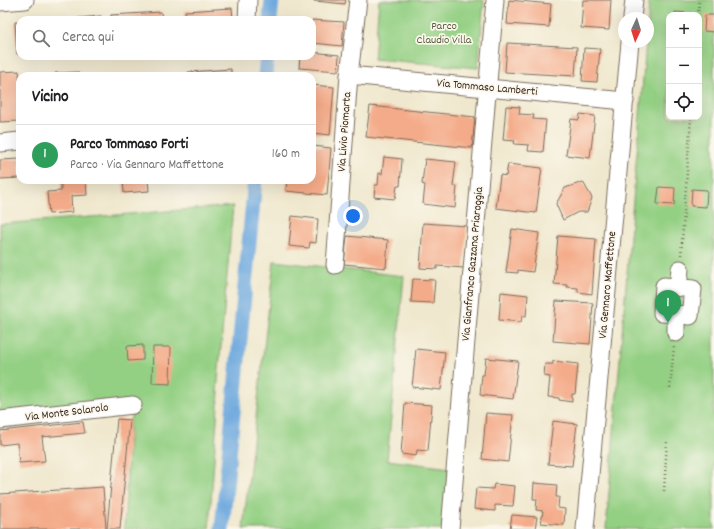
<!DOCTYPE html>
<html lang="it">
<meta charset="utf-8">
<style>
:root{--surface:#fff;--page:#f2f2f2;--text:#202124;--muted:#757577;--line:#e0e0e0;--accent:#d1495b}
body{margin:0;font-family:Dekko,sans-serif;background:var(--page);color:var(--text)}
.controls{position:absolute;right:12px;top:12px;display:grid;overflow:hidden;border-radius:8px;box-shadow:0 4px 16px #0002}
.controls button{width:36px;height:36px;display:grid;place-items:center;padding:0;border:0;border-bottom:1px solid var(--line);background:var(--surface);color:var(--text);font:20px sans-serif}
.compass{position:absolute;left:618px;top:12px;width:36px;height:36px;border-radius:50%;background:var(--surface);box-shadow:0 4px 16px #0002;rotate:184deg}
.you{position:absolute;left:353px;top:216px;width:14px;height:14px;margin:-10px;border:3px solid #fff;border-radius:50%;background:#1a73e8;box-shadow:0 0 0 6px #1a73e833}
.badge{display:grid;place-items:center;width:26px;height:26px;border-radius:50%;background:var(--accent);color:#fff;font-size:13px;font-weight:700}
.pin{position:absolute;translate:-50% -33px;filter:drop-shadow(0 1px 2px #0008)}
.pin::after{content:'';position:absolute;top:21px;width:14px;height:12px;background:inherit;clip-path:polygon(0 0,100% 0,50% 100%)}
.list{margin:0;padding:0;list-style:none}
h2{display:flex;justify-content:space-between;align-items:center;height:52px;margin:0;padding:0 16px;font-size:17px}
h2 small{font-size:13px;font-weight:400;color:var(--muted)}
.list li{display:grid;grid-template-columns:26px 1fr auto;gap:12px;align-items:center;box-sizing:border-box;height:60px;padding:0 16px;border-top:1px solid var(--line)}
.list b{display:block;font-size:15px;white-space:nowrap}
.list p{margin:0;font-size:13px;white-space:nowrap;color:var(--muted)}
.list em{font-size:13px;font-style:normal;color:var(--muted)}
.icon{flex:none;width:22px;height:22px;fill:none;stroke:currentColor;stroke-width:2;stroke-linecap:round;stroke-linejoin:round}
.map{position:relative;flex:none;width:714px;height:529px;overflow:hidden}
.search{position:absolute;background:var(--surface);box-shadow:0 4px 16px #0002;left:16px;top:16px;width:300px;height:44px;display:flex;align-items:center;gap:10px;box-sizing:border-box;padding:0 14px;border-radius:12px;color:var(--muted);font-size:15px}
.panel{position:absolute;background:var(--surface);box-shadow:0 4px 16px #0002;left:16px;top:72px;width:300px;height:112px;border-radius:12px}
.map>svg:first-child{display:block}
.green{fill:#94d084;stroke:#687d51;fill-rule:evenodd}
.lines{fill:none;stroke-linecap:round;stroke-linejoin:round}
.canal{stroke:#6ea9de;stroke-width:15}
.building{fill:#f4ab89}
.minor-casing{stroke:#7a6c5c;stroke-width:19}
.path{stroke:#7a6c5c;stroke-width:2.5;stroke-dasharray:1 3;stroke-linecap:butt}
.minor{stroke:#fff;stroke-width:17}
.labels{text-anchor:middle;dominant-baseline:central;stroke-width:3.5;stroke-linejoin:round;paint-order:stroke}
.park-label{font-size:12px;fill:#565c3d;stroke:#fbf7ec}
.street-label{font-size:12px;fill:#3b2a1e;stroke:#fbf7ec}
</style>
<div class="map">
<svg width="714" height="529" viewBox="0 0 714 529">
<rect width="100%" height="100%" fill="#fbf7ec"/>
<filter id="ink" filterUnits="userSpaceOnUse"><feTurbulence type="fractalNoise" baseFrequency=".025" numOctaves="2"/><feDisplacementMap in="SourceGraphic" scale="8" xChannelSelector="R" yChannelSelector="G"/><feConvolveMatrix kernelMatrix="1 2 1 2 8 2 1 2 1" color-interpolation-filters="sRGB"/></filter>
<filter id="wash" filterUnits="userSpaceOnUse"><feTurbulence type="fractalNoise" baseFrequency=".012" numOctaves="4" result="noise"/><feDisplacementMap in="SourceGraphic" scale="16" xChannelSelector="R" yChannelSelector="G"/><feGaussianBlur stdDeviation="0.9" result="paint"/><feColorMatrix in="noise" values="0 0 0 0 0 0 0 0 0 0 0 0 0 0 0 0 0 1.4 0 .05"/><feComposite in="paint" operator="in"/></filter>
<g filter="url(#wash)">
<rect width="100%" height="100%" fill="#f0e8ce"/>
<!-- green -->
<path class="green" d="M379,0H484L478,68L374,59Z
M649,0H714V529H606L646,42H648V18ZM669,15H699V117H669Z
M233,206L217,392H219L209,529H124L130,420L133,412L0,414V224Z
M274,261L404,276L387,460L450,468L445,529H243Z"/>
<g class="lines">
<!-- canal -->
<path class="canal" d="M270,20L272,0
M265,76L267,56
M222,529L255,180"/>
</g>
<g id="blocks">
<!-- building -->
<path class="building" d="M314,0H346L345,4L314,1Z
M509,0L551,4L549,27L507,24Z
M583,0H611L609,30L581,28Z
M232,8L233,20H186L185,11Z
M161,12L162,20H111V15Z
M675,12L688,13V15H675Z
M705,15H714V32L704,31Z
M101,16V20H78V18Z
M312,20L344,22L342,46L312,43Z
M15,22H20V53L17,54Z
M507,43L577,47L575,76L505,72Z
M584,48L600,49L597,82L582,81Z
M312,52L339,55L338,71L299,68L300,56H312Z
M231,69V76H189L188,72Z
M19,71L20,84V121L0,122V72Z
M78,72V76H55V73Z
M312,85L334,87L330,135L312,133Z
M370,106L475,117L472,148L366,137Z
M506,106L520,107L519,114L534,115L533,119L546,120L543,152L528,151L529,145L514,144L515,141L503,140Z
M580,114L595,116L590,158L566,155L571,119L579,120Z
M312,146L331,148L327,195L286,191L287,180H312Z
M384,157L402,159L400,186H397L395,199L374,197L375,185H378L379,173L382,174Z
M20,159V178L0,179V160Z
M425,159L456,162L453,186H457L455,208L423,204L425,185L422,184Z
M508,164L542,168L536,213L496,208L500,175L506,176Z
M61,180H86L87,195L71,196L72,212L49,214L47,192L61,191Z
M123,180H148L149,191L124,193Z
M583,182L592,198L587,212H578L563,220L556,204L565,188Z
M659,187L675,188L674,205L657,204Z
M692,189L707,190L706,207L691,206Z
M292,216L318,219L316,243L310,242L309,248L289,246Z
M423,223L467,226L464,268L437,266V269L420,268Z
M512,229L539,233L533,272L518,270V273L506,272Z
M347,236L388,240L386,268L344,264Z
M558,236L596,239L592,294L578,292V288L567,287V285L554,284Z
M413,279L435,280L433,303L411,302Z
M501,292L528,295L526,316H522L521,322L499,320Z
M556,301L593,303L590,344L553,341Z
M143,345V360L128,361L127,346Z
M153,347H171L170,384L152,383Z
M416,349L445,352L441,390L412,387Z
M486,358L518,361L513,399L480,395L482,375H484Z
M553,361L578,364L575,394H572V402L559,400V398L548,397L550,377L544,376L545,364H553Z
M405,403L432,405L428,451L417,450L416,456L401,454Z
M486,413L513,415L508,462L482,459Z
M117,419L130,420L120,529H107Z
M553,421L577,424L572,466L548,464Z
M83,422L85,433L42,437L45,461L19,463L17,443L0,445V431Z
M534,483L557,485L556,497H559L558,508L565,509L564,525L541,523L543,511L536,510L537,499H533Z
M494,484L515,486L513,506L495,505V511L474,509L476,488L493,489Z
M103,487L106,529H0V494Z
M512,515L537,517L535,529H510Z"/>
</g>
</g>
<g filter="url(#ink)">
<use href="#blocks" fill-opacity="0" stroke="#7a6c5c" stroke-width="1"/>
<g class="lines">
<!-- minor casing -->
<g class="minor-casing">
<path id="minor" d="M0,2L25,0
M632,18L634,0
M247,20L248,0
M349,75L625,101
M0,143L20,141
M335,265L349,75L358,0
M678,287L680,269
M676,333V314L690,316L693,289L664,286L662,313L676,314
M0,420L133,405
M450,529L495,0
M585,529L630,42"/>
</g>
<!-- path -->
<path class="path" d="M698,15L699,0
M681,255L691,117
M670,388L674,347
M664,491L667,441"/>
<!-- minor -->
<use href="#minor" class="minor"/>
</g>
</g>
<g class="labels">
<!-- park labels -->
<g class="park-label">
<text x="444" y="26">Parco<tspan x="444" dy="14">Claudio Villa</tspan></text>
</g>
<!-- street labels -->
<g class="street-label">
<text transform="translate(487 88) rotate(5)">Via Tommaso Lamberti</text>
<text transform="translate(345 132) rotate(-86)">Via Livio Piomarta</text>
<text transform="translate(473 264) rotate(-85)">Via Gianfranco Gazzana Priaroggia</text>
<text transform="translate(608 285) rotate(-85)">Via Gennaro Maffettone</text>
<text transform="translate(67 413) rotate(-7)">Via Monte Solarolo</text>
</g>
</g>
</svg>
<div class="controls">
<button>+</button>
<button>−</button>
<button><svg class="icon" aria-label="locate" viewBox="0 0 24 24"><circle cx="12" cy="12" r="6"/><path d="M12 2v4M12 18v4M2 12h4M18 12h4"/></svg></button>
</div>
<svg class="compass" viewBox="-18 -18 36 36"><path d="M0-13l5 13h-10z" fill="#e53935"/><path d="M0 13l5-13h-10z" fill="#757577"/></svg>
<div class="you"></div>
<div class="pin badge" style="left:668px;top:323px;background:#2e9e5b">1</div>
<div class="search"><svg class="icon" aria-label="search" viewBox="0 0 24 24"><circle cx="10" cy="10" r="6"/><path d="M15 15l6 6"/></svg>Cerca qui</div>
<section class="panel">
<h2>Vicino<small></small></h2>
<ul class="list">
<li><span class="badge" style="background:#2e9e5b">1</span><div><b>Parco Tommaso Forti</b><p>Parco · Via Gennaro Maffettone</p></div><em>160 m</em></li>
</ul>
</section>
</div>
